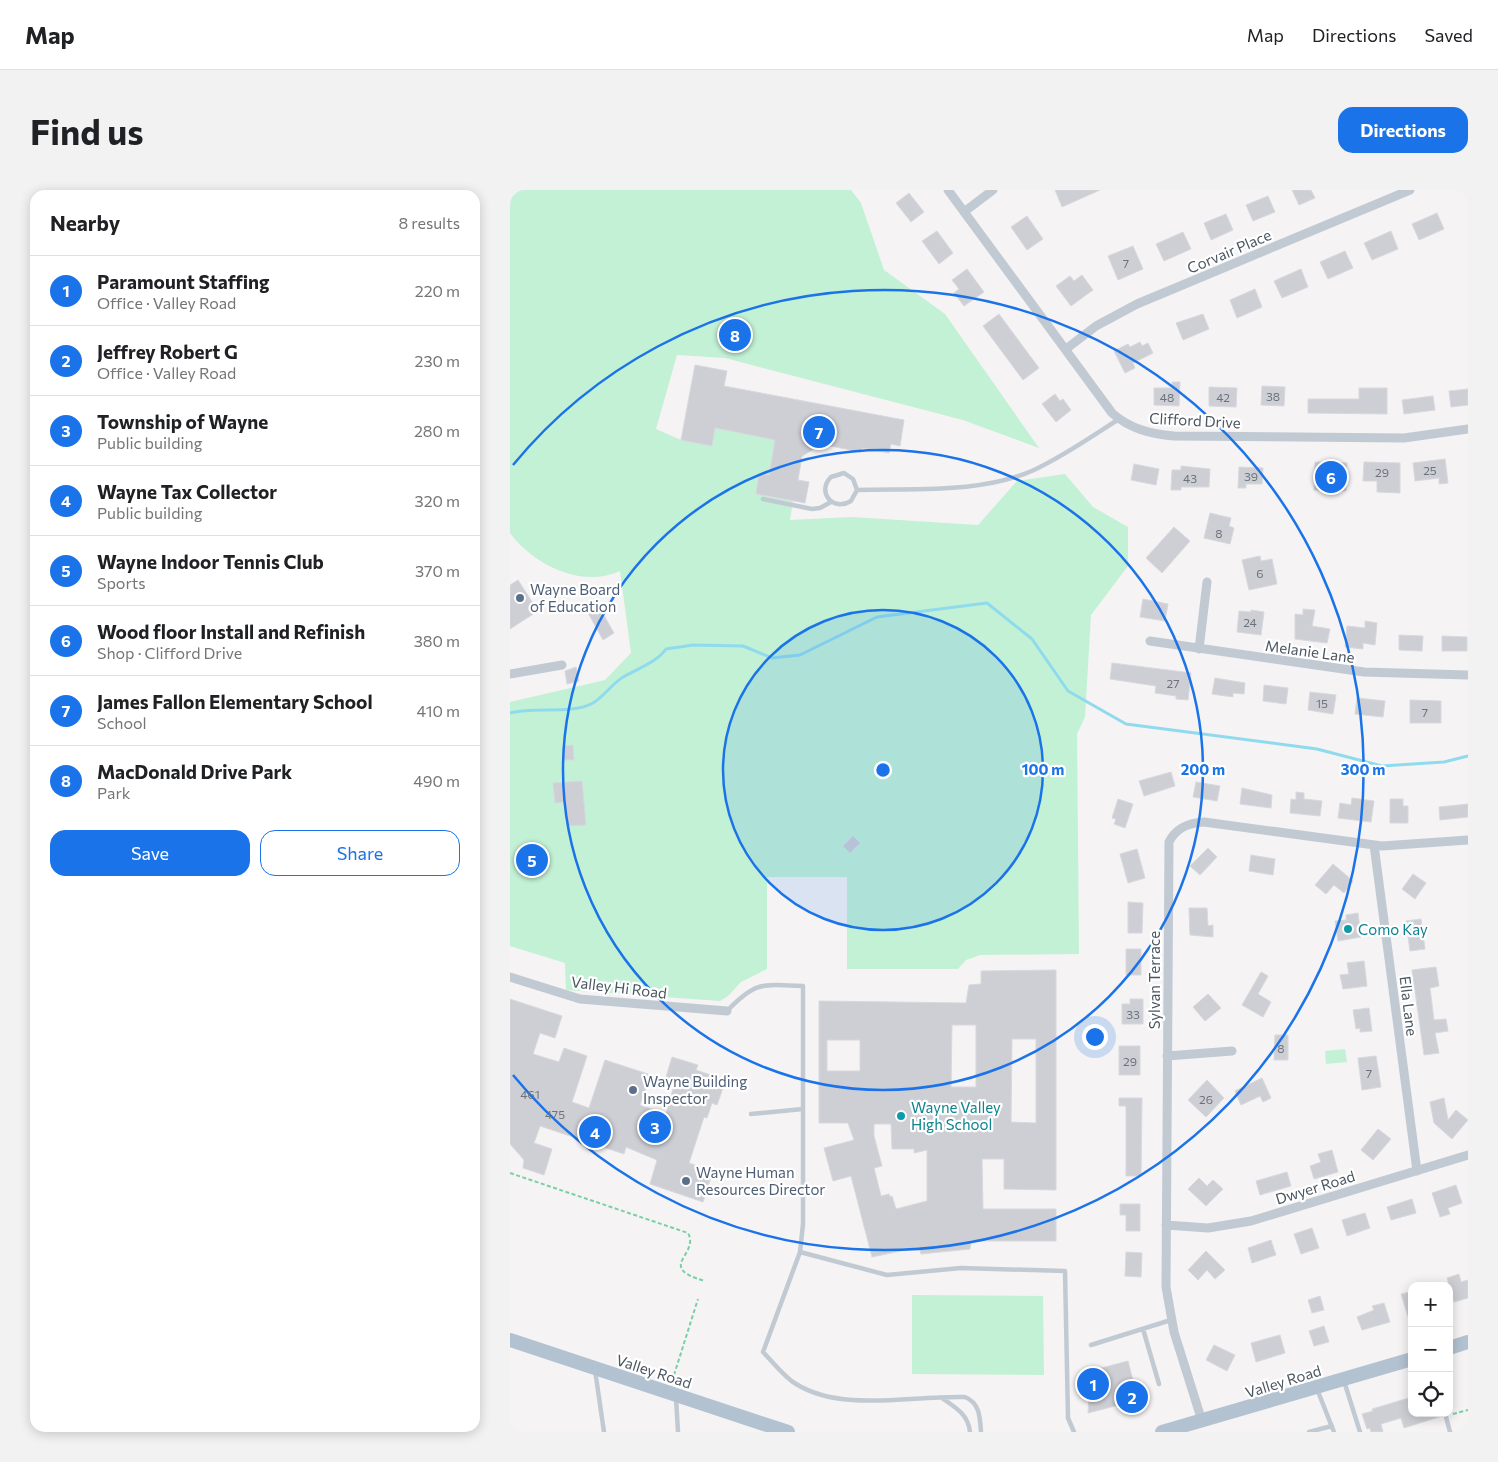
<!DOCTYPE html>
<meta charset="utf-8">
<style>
:root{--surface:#fff;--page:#f2f2f2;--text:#202124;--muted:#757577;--line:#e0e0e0;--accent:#1a73e8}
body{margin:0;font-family:Commissioner,sans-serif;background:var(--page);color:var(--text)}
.controls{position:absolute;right:15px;bottom:15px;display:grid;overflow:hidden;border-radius:10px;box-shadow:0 2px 12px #0003}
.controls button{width:45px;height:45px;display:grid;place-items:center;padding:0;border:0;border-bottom:1px solid var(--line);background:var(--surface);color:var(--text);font:25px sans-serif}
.you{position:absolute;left:584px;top:846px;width:18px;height:18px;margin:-12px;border:4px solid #fff;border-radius:50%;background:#1a73e8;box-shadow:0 0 0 8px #1a73e833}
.badge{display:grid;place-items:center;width:32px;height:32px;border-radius:50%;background:var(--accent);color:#fff;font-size:16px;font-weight:700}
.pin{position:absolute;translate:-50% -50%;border:2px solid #fff;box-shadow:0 1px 5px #0006}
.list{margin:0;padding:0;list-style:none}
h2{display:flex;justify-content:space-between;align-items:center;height:65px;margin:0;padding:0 20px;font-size:21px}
h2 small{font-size:16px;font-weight:400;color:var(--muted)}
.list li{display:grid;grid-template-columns:32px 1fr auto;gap:15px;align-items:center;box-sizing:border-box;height:70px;padding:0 20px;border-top:1px solid var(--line)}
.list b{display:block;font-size:19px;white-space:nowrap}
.list p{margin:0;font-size:16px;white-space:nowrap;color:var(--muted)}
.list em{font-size:16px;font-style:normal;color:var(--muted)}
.actions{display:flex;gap:10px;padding:15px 20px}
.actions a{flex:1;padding:11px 0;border:1px solid var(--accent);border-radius:15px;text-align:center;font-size:18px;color:var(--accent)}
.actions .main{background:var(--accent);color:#fff}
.icon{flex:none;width:28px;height:28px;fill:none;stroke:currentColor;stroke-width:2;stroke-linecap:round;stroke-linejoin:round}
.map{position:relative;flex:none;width:958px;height:1242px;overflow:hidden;border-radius:15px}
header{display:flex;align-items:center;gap:30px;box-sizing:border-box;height:70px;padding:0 25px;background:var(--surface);border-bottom:1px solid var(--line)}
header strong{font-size:24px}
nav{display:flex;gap:28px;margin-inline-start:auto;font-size:18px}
.intro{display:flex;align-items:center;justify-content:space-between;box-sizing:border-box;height:120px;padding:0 30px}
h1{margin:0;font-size:35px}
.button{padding:12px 22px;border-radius:15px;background:var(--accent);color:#fff;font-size:18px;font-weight:700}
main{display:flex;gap:30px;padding:0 30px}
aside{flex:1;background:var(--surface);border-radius:15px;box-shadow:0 2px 12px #0003}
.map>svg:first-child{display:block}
.green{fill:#c3f1d5}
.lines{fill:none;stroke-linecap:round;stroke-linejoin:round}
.stream{stroke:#90daee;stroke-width:3}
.building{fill:#cdcfd5;stroke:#d7d9de;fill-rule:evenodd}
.path{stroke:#7ad0a6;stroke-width:2;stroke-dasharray:4 2.5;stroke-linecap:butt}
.service{stroke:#c1cad2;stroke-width:4.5}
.minor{stroke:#c1cad2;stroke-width:9}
.primary{stroke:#b3c2d1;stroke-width:14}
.ring{fill:none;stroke:#1a73e8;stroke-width:2.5}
.service-dot{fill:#5c6f8a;stroke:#fff;stroke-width:2}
.culture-dot{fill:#0f9aa8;stroke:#fff;stroke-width:2}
.labels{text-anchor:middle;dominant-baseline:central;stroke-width:4.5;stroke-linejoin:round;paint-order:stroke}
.number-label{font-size:12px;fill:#6b747e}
.street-label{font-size:15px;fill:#4a5661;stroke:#fff}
.service-label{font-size:15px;fill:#4e5e75;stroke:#fff;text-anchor:start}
.culture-label{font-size:15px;fill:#0d838f;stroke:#fff;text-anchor:start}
.centre{fill:#1a73e8;stroke:#fff;stroke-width:2.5}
.ring-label{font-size:15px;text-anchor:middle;font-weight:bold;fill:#1a73e8;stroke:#fff;stroke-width:4.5;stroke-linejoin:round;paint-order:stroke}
</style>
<header>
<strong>Map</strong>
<nav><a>Map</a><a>Directions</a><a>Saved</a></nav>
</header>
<div class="intro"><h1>Find us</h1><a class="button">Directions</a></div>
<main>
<aside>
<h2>Nearby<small>8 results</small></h2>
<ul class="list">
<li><span class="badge">1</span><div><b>Paramount Staffing</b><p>Office · Valley Road</p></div><em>220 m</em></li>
<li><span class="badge">2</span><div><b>Jeffrey Robert G</b><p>Office · Valley Road</p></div><em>230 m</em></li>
<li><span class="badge">3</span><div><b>Township of Wayne</b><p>Public building</p></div><em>280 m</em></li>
<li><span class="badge">4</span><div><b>Wayne Tax Collector</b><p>Public building</p></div><em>320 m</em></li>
<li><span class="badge">5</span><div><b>Wayne Indoor Tennis Club</b><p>Sports</p></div><em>370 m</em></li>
<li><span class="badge">6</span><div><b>Wood floor Install and Refinish</b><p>Shop · Clifford Drive</p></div><em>380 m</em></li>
<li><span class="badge">7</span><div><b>James Fallon Elementary School</b><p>School</p></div><em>410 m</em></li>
<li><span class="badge">8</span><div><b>MacDonald Drive Park</b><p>Park</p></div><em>490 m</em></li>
</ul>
<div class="actions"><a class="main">Save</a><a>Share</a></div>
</aside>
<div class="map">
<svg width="958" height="1242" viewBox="0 0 958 1242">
<rect width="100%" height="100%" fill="#f5f3f3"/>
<!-- green -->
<path class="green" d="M0,0H341L351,13L374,80L435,124L529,258L453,230L215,168L167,165L146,239L171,250L205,238L265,250L259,285L249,283L246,304L283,311L280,330L342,327L468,335L507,291L555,284L583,317L618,337V376L581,425L575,527L567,544L569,764L470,765L456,770L448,779H337V687H257V779L231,792L218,806L210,811L56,800L55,773L0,756V512L95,490L121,463L110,381C71,399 23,374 0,343Z
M835,859L837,872L816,874L815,861Z
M402,1105L533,1106L534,1185L402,1184Z"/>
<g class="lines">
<!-- stream -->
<path class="stream" d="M0,523C25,516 61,525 83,513C95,506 103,492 115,486C129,478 147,472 156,459L183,455L233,456L262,468L290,465L367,427L477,413L522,449L558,501L616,534L807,559L872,576L934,572L958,566"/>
</g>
<!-- building -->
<path class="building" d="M545,0H590L552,17Z
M782,0H801L805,8L789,15Z
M399,3L414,22L401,32L386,13Z
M758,6L765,22L743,31L736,15Z
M927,23L934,39L909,50L902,34Z
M716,24L723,40L701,50L694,33Z
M517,26L533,49L517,60L501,37Z
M427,41L443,63L429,74L412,51Z
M881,41L888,59L862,70L854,53Z
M673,42L681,59L654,71L646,54Z
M623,56L633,79L608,90L598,66Z
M835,61L843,78L818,89L810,72Z
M457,79L474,102L454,116L444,103L449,99L442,90Z
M791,79L798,97L772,108L764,91Z
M572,85L583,100L561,116L546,96L560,86L564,91Z
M745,99L752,117L727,128L720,110Z
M489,124L529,178L513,190L473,136Z
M693,124L699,139L673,150L666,133Z
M630,152L632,156L638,153L643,163L623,173L625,178L615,183L604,161L618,154L620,157Z
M185,175L217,181L214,196L394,230L390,256L381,254L379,263L352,258L351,262L305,253L304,259L292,266L288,290L299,292L295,313L246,304L249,283L259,285L265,250L205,238L202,256L171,250Z
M662,192H670L669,216L644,215V198H662Z
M752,196L775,197L774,216L751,215Z
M699,197L727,198L726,217L699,216Z
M849,198H877V224L798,223V209H849Z
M958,199V215L941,217L939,201Z
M545,204L550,211L553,209L561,220L546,232L532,214Z
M923,206L925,220L894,224L892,210Z
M935,269L938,293L929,294V288L905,291L903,273Z
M805,272L837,273L836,301L804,300Z
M854,272L890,273V303L867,302V291H853Z
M624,274L649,279L646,295L621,290Z
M671,276L700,279L699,297H671V300H661L662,280H671Z
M729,277L753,278L752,294H736V298H728Z
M700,323L721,328L719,336L724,338L720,354L694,348Z
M664,337L680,351L652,383L636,368Z
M750,366L751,371L762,369L767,394L739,400L732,370Z
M8,390L28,421L0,439V395Z
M633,409L658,414L655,431L630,427Z
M88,415L104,443L93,450L77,421Z
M793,419L805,420L802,436L820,439L817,453L785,449V424L793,425Z
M741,420L754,422L751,445L727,442L729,421L741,422Z
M855,431L867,433L865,455L853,453V459L835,457L837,436L855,438Z
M889,445L913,446L912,461L889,460Z
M932,446L957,447V461H932Z
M602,473L681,483L678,510L666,509V506L645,503L646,496L600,489Z
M66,477L69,491L57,494L55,481Z
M705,488L735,493L734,504L723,503V507L702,504Z
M754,495L778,498L776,514L753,511Z
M800,502L826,505L823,524L798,520Z
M847,508L875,511L873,527L845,524Z
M900,510L931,511V533H900Z
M63,555L64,570H54L53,556Z
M661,582L665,596L634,606L629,591Z
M72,591L76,635L57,636L54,612L45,613L43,593Z
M686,592L710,596L707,611L683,607Z
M732,598L762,605L761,618L730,614Z
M786,602L794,603V609L812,611L810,626L780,623L781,609L786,610Z
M842,608L864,611L861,632L828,628L830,613L841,615Z
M608,609L623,614L615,638L604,634L606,629L602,628Z
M880,609H893V616H898V633H880Z
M958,614V627L930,630L929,617Z
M343,646L350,653L340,663L333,656Z
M698,658L707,667L690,685L680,676Z
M627,659L635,688L618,693L610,664Z
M741,665L765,669L763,685L739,681Z
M823,674L843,691L834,703L824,695L816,704L805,695Z
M903,684L916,693L905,709L892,699Z
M618,712L633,713L632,743H618Z
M679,718H697L698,736L703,735V747L680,745Z
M848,723L851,747L828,751L825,731L836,730V725Z
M911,729L915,759L900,761L896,731Z
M616,759H631V785H616Z
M854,771L857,796L833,799L830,785L839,784L837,773Z
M926,777L929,796L920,798L924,830L936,829L938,841L925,843L929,863L914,865L902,780Z
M546,780V1000L494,999V969H472L473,1019H546V1051H461L460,1059L411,1064L409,1057L362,1067L341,986L323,991L314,958L344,950L338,933H309V811L456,813L459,795L471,794V781ZM442,835H466V897H441ZM502,849H526V933L501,932ZM317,850H350V881H317ZM364,934H381L382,959H404V963L417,960V1011L386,1019L382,1006L380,1007L379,1004L371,1006L364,978L372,976L364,946Z
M751,782L758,786L748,804L761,812L753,827L732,815Z
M698,804L711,818L695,831L683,817Z
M0,809L52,826L45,848L30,843L23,864L49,872L54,858L77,866L62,912L79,918L95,870L141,885L130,915L156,924L165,892L156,887L162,867L188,875L186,880L210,888L207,897L213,898L207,915L202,913L197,928L194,927L179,973L203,981L193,1012L140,994L147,970L116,957L114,964L30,936L24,953L42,959L34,985L13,978L14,970L0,954Z
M620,809H633V834H612V814H620Z
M859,818L862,841L850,842V838L846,839L843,820Z
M765,845H778V870H764Z
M609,856H630V885H609Z
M866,866L871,897L852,900L848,868Z
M752,888L761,908L753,912L750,906L731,915L725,901Z
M697,890L714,908L696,927L678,910Z
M609,908H632L631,986H616V916H609Z
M934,908L938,930L946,920L958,930L942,949L924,933L920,912Z
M868,939L881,949L863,970L851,960Z
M822,960L828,982L804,989L800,976L811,972L808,964Z
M777,982L781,996L750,1005L746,991Z
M689,988L697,996L703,990L713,999L696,1016L678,999Z
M946,995L952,1013L938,1018L940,1024L930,1027L922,1003Z
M902,1009L906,1023L881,1030L877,1017Z
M610,1014H630V1041H616V1025H610Z
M855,1023L860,1038L837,1046L832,1030Z
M802,1038L809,1058L791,1064L784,1044Z
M761,1050L766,1065L742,1073L738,1058Z
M696,1061L715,1080L705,1089L697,1080L688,1090L678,1080Z
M616,1062L632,1063L631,1087L615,1086Z
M949,1084L951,1092L958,1090V1108L944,1112L937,1088Z
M900,1102L902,1132L900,1133L891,1104Z
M810,1106L814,1120L802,1123L798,1110Z
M874,1113L880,1132L852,1140L847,1127L864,1120L862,1116Z
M814,1136L819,1152L804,1156L799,1141Z
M770,1145L775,1163L746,1172L741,1153Z
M704,1155L725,1165L717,1181L696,1170Z
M618,1171L628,1210L578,1223L580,1181Z
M902,1207V1223H931L932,1226L894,1238L891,1228L871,1234L873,1242H861L860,1238L857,1239L852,1224L863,1221L862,1219Z"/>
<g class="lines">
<!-- path -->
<path class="path" d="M0,983L178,1043C190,1065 145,1077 195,1091
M164,1185L188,1109
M943,1224L958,1220"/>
<!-- service -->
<path class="service" d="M347,300L343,289L334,283L321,287C306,302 323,322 341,311L347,300C403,298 471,304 524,280C554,266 581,247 609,229
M253,309L302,319L310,318L321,312
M217,821C247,790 252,795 293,796V1034L290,1062L253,1162C263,1172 274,1187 286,1194C333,1223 402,1205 455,1207C470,1213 470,1228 471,1242
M241,924L293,919
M290,1062L377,1085L451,1078L555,1081L558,1228L564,1242
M633,1139L649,1194
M581,1155L661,1130
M85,1180L94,1242
M834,1191L850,1242
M807,1199L824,1242
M166,1208L168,1242
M432,1208C446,1218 458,1224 460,1242
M935,1223L940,1242
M799,1242L822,1236"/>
<!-- minor -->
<path class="minor" d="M438,0L602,223C620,239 641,244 664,246L894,248L958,239
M454,22L483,0
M556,159L586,136L627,114L900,0
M640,451L854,482L958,485
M689,459L697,392
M0,484L52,475
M864,655L907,981
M0,787L70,809L217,821
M657,866L722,861
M656,1035L698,1038L741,1031L958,965
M692,1231L664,1142L656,1097L659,652C666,638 678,633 694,632L872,656L958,650"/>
<!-- primary -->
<path class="primary" d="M0,1150L278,1242
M939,1158L958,1152
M652,1242L902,1169"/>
</g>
<!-- distance rings -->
<circle cx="373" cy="580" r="160" fill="#1a73e8" fill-opacity=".12"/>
<g class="ring">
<circle cx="373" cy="580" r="160"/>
<circle cx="373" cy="580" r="320"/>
<path d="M3 275A480 480 0 1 1 3 885"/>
</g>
<!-- markers -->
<g class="service-dot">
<circle cx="10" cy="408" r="5"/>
<circle cx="123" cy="900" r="5"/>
<circle cx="176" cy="991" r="5"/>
</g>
<g class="culture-dot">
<circle cx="838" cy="739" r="5"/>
<circle cx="391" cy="926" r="5"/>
</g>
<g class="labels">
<!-- number labels -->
<g class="number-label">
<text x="616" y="73">7</text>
<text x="763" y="206">38</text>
<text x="657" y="207">48</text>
<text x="713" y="207">42</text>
<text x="920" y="280">25</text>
<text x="872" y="282">29</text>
<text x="741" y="286">39</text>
<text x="680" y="288">43</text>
<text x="709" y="343">8</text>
<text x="750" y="383">6</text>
<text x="740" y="432">24</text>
<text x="663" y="493">27</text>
<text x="812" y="513">15</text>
<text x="915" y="522">7</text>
<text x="623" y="824">33</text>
<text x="771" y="858">8</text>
<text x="620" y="871">29</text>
<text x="859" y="883">7</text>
<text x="20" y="904">461</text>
<text x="696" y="909">26</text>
<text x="45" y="924">475</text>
</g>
<!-- street labels -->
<g class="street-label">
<text transform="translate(719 61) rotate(-23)">Corvair Place</text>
<text transform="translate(685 230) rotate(3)">Clifford Drive</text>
<text transform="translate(800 461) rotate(8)">Melanie Lane</text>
<text transform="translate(644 790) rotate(-90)">Sylvan Terrace</text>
<text transform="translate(109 797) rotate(7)">Valley Hi Road</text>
<text transform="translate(899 816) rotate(83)">Ella Lane</text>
<text transform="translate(805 997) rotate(-17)">Dwyer Road</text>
<text transform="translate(144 1181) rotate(18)">Valley Road</text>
<text transform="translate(773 1191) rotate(-17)">Valley Road</text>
</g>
<!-- service labels -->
<g class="service-label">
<text x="20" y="399">Wayne Board<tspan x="20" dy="17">of Education</tspan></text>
<text x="133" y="891">Wayne Building<tspan x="133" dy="17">Inspector</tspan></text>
<text x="186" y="982">Wayne Human<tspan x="186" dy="17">Resources Director</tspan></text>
</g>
<!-- culture labels -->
<g class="culture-label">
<text x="848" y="739">Como Kay</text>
<text x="401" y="917">Wayne Valley<tspan x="401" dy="17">High School</tspan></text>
</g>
</g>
<circle cx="373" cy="580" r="8" class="centre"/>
<g class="ring-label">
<text x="533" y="585">100 m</text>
<text x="693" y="585">200 m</text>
<text x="853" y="585">300 m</text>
</g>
</svg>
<div class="controls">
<button>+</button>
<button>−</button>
<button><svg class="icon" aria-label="locate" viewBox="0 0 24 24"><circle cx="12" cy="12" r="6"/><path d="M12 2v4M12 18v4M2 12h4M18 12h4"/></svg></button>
</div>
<div class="you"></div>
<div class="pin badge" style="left:583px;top:1194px">1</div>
<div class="pin badge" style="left:622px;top:1207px">2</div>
<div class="pin badge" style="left:145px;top:937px">3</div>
<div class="pin badge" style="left:85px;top:942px">4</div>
<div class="pin badge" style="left:22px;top:670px">5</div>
<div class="pin badge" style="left:821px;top:287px">6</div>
<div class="pin badge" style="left:309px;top:242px">7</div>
<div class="pin badge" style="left:225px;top:145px">8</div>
</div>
</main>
